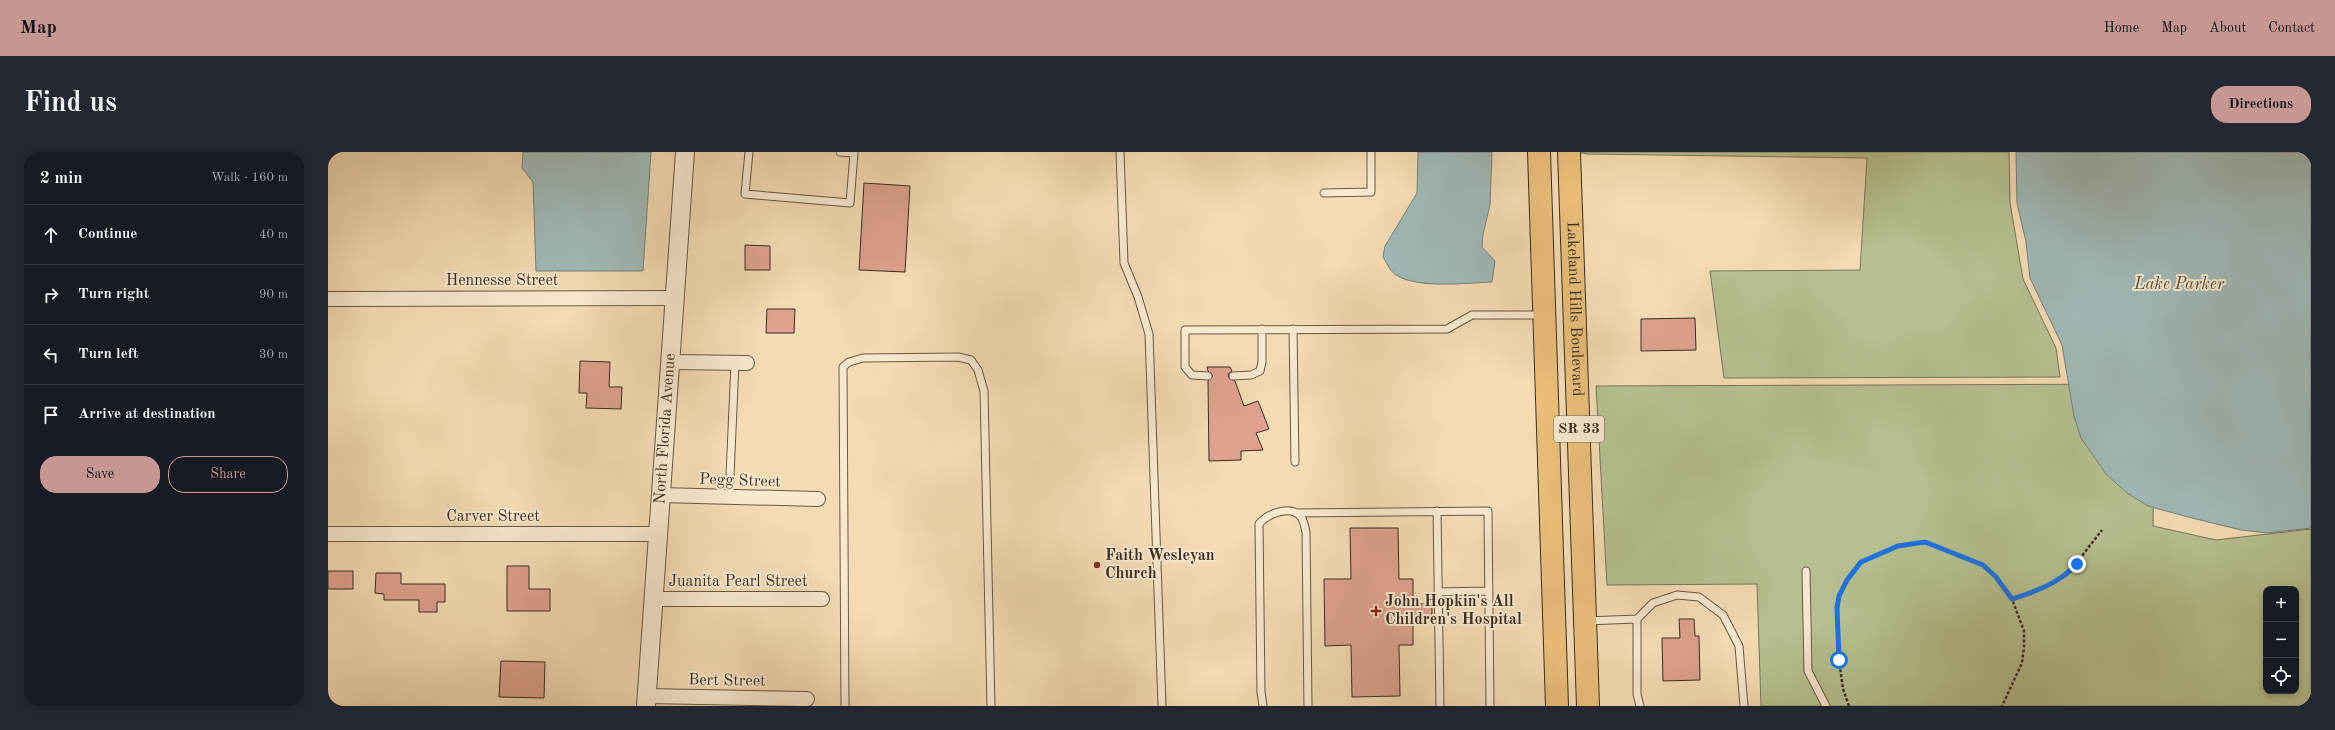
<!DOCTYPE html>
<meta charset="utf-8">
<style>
:root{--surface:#171b24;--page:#242831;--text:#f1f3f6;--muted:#9ea1a6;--line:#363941;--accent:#c59692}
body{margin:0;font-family:"Old Standard TT",serif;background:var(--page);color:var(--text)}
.controls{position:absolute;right:12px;bottom:12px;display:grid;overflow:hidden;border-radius:8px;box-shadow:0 2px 6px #0003}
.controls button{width:36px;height:36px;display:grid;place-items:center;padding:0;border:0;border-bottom:1px solid var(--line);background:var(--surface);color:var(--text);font:20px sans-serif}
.stop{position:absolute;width:12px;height:12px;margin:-9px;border:3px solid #1a73e8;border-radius:50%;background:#fff}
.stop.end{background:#1a73e8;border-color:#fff;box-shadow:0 1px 4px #0008}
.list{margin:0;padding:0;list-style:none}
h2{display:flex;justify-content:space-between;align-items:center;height:52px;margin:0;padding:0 16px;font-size:17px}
h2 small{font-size:13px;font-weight:400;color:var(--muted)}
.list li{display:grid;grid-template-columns:26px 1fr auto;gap:12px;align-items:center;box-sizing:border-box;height:60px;padding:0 16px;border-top:1px solid var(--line)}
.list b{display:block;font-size:15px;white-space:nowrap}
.list em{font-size:13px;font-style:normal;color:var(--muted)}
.actions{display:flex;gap:8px;padding:12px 16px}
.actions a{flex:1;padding:9px 0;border:1px solid var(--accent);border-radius:16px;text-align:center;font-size:14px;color:var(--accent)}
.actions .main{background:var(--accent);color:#111}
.icon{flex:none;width:22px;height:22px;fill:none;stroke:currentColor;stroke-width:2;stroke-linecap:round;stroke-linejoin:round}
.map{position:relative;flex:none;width:1983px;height:554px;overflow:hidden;border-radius:16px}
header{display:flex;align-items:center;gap:24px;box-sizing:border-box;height:56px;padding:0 20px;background:var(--accent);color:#111}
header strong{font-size:19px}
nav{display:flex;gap:22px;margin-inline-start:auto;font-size:14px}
.intro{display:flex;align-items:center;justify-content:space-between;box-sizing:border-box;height:96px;padding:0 24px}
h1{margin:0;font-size:28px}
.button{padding:10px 18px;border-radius:16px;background:var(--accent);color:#111;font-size:14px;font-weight:700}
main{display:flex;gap:24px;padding:0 24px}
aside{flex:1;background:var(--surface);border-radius:16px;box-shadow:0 2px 6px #0003}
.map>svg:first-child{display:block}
.green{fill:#b6c191;stroke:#787858;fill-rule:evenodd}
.water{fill:#a0b9b8;stroke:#77817b}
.building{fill:#dea18d;stroke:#3a2e20}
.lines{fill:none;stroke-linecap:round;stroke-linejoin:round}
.service-casing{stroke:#685945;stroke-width:9}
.minor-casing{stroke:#685945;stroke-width:16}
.tertiary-casing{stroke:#685945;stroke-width:20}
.primary-casing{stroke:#3a2e20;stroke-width:24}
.path{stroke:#3a2e20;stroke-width:2.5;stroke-dasharray:3 2;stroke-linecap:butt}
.service{stroke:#f8e8ce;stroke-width:7}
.minor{stroke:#f8e8ce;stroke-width:14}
.tertiary{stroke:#f8e8ce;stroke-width:18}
.primary{stroke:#eabe7a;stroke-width:22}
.route{stroke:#1a73e8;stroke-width:5}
.poi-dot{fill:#8f2418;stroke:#f8e8ce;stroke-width:1.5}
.labels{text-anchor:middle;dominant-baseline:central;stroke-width:4;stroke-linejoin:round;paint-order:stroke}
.shield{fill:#f8e8ce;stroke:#736654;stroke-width:1}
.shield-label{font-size:15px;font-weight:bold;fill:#3a2e20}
.street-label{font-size:16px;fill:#3a2e20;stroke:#f8e8ce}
.poi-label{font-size:16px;font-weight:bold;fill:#3a2e20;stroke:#f8e8ce;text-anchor:start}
.water-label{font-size:17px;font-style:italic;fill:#545146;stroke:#f8e8ce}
</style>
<header>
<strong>Map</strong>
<nav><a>Home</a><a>Map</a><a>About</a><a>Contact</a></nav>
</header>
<div class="intro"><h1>Find us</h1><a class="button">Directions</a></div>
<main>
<aside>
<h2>2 min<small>Walk · 160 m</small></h2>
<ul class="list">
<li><svg class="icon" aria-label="ahead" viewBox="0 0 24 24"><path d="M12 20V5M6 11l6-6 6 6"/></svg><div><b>Continue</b></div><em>40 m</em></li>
<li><svg class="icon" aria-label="right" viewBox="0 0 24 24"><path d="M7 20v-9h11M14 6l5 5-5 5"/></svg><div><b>Turn right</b></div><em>90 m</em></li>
<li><svg class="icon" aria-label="left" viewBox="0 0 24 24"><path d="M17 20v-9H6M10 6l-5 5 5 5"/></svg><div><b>Turn left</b></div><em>30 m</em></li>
<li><svg class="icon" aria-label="arrive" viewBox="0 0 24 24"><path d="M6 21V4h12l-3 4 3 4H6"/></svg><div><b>Arrive at destination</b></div></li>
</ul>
<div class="actions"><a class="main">Save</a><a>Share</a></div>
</aside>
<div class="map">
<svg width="1983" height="554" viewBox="0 0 1983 554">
<rect width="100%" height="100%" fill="#f4dbb4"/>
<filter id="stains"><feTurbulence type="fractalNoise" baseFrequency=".005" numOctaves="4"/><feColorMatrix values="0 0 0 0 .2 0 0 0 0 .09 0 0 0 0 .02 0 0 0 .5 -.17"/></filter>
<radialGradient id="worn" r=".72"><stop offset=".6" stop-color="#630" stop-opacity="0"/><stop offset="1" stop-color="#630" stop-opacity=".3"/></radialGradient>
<!-- green -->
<path class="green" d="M1249,0H1681L1682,51L1695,127L1728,196L1732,225L1396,226L1382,119L1532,118L1539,6L1259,2Z
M1827,232L1825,374L1888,388L1983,377V554H1433L1429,432L1279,433L1268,234ZM1938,437H1968V539H1938Z"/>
<!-- water -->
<path class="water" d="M195,0H323L315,119H208L205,30L194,16Z
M1090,0H1164L1162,53L1155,82L1154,95L1167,109L1164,130C1138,131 1090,137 1068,123C1062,119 1058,110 1055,105L1057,94L1089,41Z
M1688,0H1983V376L1939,381L1913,378L1860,365L1820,354L1799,341L1778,322L1753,286L1746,264L1734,193L1702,126L1698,90L1689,51Z"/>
<!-- building -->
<path class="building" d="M536,31L582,34L577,120L531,118Z
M417,93L442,94V118H417Z
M439,157H467L466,181H438Z
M1367,166L1368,198L1313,199V167Z
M252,209L282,210L281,235H294L293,257L258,256L259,241H251Z
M879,215H902L904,219L900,222L901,226L907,229L916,254L930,249L941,277L928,281L935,298L913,299V308L881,309L880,229L885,224L880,219Z
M1022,376H1070L1071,427H1085V452H1104V469H1085V493H1071L1072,544L1024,545L1023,493L997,494L996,427H1023Z
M179,414H201V437H222V459H179Z
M0,419H25V437H0Z
M48,421H73V432H117V450H109V460H91V448H56V442L47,441Z
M1351,467H1366L1367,484H1371L1372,528L1335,529L1334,486H1352Z
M173,509L217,510L216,546L171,545Z"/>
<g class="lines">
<!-- service casing -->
<g class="service-casing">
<path id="service" d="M421,0L417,42L522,51L526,1L512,0
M792,0L796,111L810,145L821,182L834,554
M996,41L1043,40V0
M965,177L967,310
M880,224L864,223L857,215V178L1119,177L1144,163H1214
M905,224L923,223L932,219L934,210V177
M401,346L407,211
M1109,359L1112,554
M968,361L1160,359L1162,554
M1478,419L1480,519L1498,554
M1110,440L1160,439
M1309,467L1325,451L1349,443L1371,445L1395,463L1411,494L1416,554
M1258,469L1309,467V542L1312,554
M517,554L515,215L521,210L535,206L630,205L643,208L650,218L656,239L663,554
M935,554L933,540L931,372C939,362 963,352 973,365C976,369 977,376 978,380L980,554"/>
</g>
<!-- minor casing -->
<g class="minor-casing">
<path id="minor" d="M0,147L347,146
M342,210L419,211
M332,343L490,347
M0,382H329
M325,447H494
M319,544L479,547"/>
</g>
<!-- tertiary casing -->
<g class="tertiary-casing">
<g id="tertiary">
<path id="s1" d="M318,554L357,0"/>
</g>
</g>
<!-- primary casing -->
<g class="primary-casing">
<g id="primary">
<path d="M1211,0L1229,554"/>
<path id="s2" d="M1241,0L1260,554"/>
</g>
</g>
<!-- path -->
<path class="path" d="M1684,447L1725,431L1739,423L1774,378
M1521,554L1515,537L1511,508L1509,456L1511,444L1519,428L1533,410L1570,393L1597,390L1655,413L1668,425L1684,447L1696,479V495L1694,511L1674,554"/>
<!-- service -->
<use href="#service" class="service"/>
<!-- minor -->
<use href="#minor" class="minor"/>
<!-- tertiary -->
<use href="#tertiary" class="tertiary"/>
<!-- primary -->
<use href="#primary" class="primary"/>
</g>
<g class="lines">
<!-- route -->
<path class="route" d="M1511,508L1509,456L1511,444L1519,428L1533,410L1570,394L1597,390L1655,413L1668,425L1684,447C1709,439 1731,431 1749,412"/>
</g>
<!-- markers -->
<g class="poi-dot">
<circle cx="769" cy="413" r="4"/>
<path d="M1046 453h4v4h4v4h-4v4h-4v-4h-4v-4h4z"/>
</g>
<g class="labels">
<!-- shield labels -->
<rect class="shield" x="1226" y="264" width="50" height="26" rx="3"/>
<g class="shield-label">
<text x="1251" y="277">SR 33</text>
</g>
<!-- street labels -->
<g class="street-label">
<text x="174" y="129">Hennesse Street</text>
<text stroke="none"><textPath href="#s2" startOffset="157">Lakeland Hills Boulevard</textPath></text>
<text stroke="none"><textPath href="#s1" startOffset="278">North Florida Avenue</textPath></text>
<text transform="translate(412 329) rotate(2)">Pegg Street</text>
<text x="165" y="365">Carver Street</text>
<text x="410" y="430">Juanita Pearl Street</text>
<text transform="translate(399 529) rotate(1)">Bert Street</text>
</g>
<!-- poi labels -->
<g class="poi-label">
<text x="777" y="404">Faith Wesleyan<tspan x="777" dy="18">Church</tspan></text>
<text x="1057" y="450">John Hopkin's All<tspan x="1057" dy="18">Children's Hospital</tspan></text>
</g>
<!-- water labels -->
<g class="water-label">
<text x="1851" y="132">Lake Parker</text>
</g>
</g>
<rect width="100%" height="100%" filter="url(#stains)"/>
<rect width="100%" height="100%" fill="url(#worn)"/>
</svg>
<div class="controls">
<button>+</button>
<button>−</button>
<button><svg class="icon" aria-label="locate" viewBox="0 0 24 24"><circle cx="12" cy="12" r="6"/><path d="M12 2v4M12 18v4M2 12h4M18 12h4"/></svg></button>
</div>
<div class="stop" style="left:1511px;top:508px"></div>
<div class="stop end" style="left:1749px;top:412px"></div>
</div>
</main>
